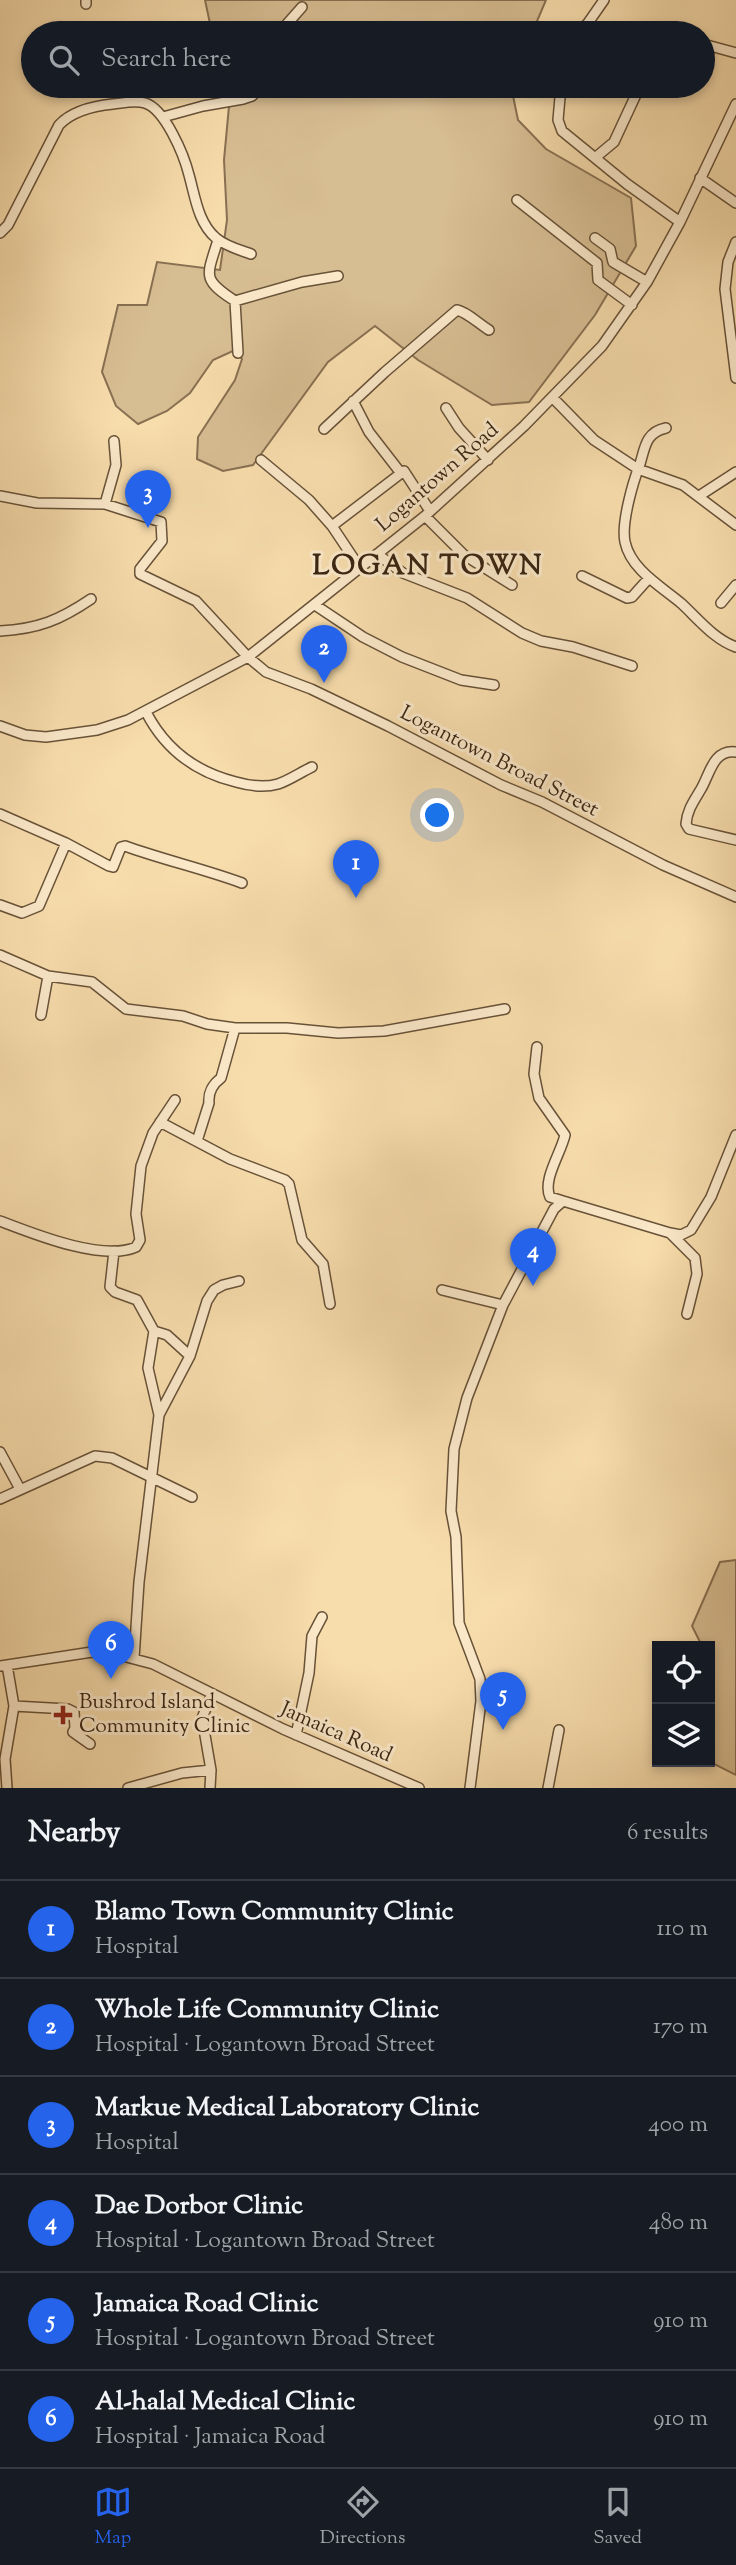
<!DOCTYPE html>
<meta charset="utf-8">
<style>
:root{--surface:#171b24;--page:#242831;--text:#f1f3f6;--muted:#9ea1a6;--line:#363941;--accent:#2563eb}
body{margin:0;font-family:"Sorts Mill Goudy",serif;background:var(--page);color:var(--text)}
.controls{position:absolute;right:21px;bottom:21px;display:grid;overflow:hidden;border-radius:0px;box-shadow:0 4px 10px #0003}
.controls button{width:63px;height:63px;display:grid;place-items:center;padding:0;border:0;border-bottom:2px solid var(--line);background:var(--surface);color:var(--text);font:35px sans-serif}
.you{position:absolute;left:438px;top:816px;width:24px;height:24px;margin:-18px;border:5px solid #fff;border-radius:50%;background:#1a73e8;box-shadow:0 0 0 10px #1a73e833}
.badge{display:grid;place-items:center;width:46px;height:46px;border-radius:50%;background:var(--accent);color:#fff;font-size:23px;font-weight:700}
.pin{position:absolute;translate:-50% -58px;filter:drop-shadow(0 2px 4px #0008)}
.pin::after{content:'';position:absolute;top:37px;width:24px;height:21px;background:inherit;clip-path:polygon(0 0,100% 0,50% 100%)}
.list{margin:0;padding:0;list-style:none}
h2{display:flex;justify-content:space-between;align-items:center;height:91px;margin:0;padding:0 28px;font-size:30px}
h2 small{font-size:23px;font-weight:400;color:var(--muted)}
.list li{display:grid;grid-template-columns:46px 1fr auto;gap:21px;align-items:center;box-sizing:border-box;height:98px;padding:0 28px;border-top:2px solid var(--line)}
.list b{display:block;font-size:26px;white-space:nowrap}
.list p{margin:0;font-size:23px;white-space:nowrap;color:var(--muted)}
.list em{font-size:23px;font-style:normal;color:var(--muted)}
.icon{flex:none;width:38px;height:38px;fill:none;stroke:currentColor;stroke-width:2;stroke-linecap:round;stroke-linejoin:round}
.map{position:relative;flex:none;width:736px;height:1788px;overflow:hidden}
.search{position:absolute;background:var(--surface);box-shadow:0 4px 10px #0003;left:21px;right:21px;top:21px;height:77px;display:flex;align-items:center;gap:18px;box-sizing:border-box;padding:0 24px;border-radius:38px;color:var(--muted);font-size:26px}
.sheet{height:679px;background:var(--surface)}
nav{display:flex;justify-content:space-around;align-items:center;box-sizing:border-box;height:98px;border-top:2px solid var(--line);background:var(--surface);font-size:19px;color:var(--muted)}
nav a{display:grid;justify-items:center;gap:4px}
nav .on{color:var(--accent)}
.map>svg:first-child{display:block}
.green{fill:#d7bd92;stroke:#887052;stroke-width:2}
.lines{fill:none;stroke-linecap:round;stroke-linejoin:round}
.minor-casing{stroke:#685238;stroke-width:12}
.minor{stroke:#fae8c9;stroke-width:9}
.poi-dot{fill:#8f2418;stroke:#fae8c9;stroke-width:2.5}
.labels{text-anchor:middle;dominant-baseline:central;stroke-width:6;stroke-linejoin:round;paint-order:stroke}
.street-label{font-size:21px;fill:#392412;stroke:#fae8c9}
.poi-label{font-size:21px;fill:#392412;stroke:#fae8c9;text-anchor:start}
.district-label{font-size:28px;font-weight:bold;letter-spacing:2px;fill:#392412;stroke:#fae8c9}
</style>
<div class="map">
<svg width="736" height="1788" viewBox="0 0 736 1788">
<rect width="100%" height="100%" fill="#f7dcac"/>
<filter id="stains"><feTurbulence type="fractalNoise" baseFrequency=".00286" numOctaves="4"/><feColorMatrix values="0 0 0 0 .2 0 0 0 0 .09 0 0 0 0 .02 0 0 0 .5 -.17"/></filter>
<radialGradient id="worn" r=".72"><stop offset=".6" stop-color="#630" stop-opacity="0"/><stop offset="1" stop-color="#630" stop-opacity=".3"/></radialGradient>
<!-- green -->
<path class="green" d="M205,0H546L532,33H212Z
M224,86H511L518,120L546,149L631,198L636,246L595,315L529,402L492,405L418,360L375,326L328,362L253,465L223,471L197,459L198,437L235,380L242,359L235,350L213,360L190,393L167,411L138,424L116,406L102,372L118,305H147L157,262L220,270L227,220L224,160L229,106Z
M736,1560V1775L714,1764L713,1667L710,1661V1646H702L692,1626L720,1562Z"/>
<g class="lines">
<!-- minor casing -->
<g class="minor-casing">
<path id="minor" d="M86,4V0
M586,25L608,33
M279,33L302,7
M581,33L604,0
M703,44L736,53
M561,86L558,120L562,131L627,184L680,222
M163,117L203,106L243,99L252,96L261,86
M596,157L614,142L640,86
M700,178L736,203
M517,200L597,263L598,280L632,305
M0,233L8,225L59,125C72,111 93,106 113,104C123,103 135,100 145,103C165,109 184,155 189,175C195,196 198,223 216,238C225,246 240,250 251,254
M595,238L610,249L613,262L647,282
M218,240C207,276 201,279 235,301L302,282L338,276
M736,242L728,262L725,289L736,378
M235,301L238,353
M552,397L594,440L638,469L683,485L736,525
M353,401L369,432L400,472
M446,408L459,428L488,460
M666,428C646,432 645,447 640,464C633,482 621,523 625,542C631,570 662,587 682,604C699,620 714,639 736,647
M324,429L385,372L457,310C467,312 479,324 489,330
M261,460L309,500L332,526L360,568
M0,496L37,503L105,504L161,522L162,541L140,569V574L196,601L248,657L266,672L311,689L388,726L501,785L542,802L663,865L736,897
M699,496L736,472
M105,504L116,465L114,441
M425,516L464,555L512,585
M332,526L404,471L430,511
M377,554L403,573L467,598L522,633L541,641L573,647L632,666
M582,576L627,598L632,597L649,578
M721,603L736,585
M315,605L363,637L402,657L461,680L494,685
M0,631C38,629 60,620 91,599
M146,712C165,749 195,772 236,782C250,786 264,788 278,784C290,780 301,772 312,767
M0,726L25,735L46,737L97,730L128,720L248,657L425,516L524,426L602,346L647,282L680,222L736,104
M736,752C713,749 710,774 701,789C694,801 687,810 686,824L689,829L736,840
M0,814L66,843L109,866L113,867L121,847L125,846C164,860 204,869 242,883
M0,905L22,913L39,906L66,843
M0,955L48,976L92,982L126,1009L183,1016L207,1024L235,1028H287L338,1033L384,1031L505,1009
M41,1015L48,976
M537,1047L534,1074L539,1098L565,1135C561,1153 542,1180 550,1197L563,1201
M160,1122L230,1159L285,1180L289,1184L302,1240L323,1264L330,1304
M197,1141L209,1103C208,1093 213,1084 221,1078L235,1028
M0,1221C34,1234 103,1262 136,1247L140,1240L136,1214L141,1166L153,1133L175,1100
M670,1233L695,1258L697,1274L687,1314
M114,1251L110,1287L115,1292L137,1300L154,1331L167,1335L190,1356
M442,1290L503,1305
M154,1331L148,1368L159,1415
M0,1452L20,1489
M0,1499L95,1456L112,1458L192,1497
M134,1658L139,1582L159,1415L190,1356L207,1301L214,1290L223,1285L239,1281
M7,1665L14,1706L5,1759L7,1788
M0,1666L92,1652L115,1654L153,1664L283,1729L419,1788
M14,1706L68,1709L74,1712L75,1728L73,1732L90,1744
M296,1735L309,1673L312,1636L322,1617
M128,1788L182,1773L211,1770
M210,1788L211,1770L202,1718L212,1694
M470,1788L481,1701L480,1679L459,1623L456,1537L451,1511L454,1449L467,1398L503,1305L554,1209L563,1201L670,1233L681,1235L691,1230L711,1197L736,1135
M548,1788L559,1730"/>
</g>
<!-- minor -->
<use href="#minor" class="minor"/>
</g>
<!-- markers -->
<path class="poi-dot" d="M59.5 1704.5h7v7h7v7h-7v7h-7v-7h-7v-7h7z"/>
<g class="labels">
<!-- street labels -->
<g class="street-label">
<text transform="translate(438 478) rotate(-41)">Logantown Road</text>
<text transform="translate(499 762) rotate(27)">Logantown Broad Street</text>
<text transform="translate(336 1733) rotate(24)">Jamaica Road</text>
</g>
<!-- poi labels -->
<g class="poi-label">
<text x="79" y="1703">Bushrod Island<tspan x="79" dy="24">Community Clinic</tspan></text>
</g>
<!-- district labels -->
<g class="district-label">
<text x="428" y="567">LOGAN TOWN</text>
</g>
</g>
<rect width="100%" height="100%" filter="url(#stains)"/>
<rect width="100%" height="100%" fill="url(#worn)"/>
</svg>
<div class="controls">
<button><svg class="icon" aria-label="locate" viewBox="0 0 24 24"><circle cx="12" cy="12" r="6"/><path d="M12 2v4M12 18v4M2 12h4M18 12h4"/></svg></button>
<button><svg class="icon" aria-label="layers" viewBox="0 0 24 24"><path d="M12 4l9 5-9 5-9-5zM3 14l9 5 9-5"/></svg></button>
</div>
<div class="you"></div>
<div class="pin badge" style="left:356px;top:898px">1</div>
<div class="pin badge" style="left:324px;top:683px">2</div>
<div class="pin badge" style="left:148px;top:528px">3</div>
<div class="pin badge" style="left:533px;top:1286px">4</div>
<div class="pin badge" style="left:503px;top:1730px">5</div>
<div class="pin badge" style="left:111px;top:1679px">6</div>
<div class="search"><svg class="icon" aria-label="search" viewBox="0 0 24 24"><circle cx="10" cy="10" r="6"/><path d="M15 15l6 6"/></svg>Search here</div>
</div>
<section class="sheet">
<h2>Nearby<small>6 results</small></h2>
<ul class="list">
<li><span class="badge">1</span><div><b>Blamo Town Community Clinic</b><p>Hospital</p></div><em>110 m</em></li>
<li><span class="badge">2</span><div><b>Whole Life Community Clinic</b><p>Hospital · Logantown Broad Street</p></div><em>170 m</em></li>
<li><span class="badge">3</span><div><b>Markue Medical Laboratory Clinic</b><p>Hospital</p></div><em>400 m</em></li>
<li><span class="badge">4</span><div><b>Dae Dorbor Clinic</b><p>Hospital · Logantown Broad Street</p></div><em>480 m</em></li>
<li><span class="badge">5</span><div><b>Jamaica Road Clinic</b><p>Hospital · Logantown Broad Street</p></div><em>910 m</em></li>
<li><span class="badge">6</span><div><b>Al-halal Medical Clinic</b><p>Hospital · Jamaica Road</p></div><em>910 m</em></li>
</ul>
</section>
<nav>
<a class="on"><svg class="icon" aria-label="map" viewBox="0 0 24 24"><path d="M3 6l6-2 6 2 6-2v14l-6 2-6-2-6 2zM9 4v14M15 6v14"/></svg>Map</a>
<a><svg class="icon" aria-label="directions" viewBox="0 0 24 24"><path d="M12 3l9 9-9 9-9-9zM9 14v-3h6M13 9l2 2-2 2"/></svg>Directions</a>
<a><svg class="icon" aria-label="saved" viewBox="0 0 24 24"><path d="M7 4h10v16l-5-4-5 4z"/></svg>Saved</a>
</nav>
